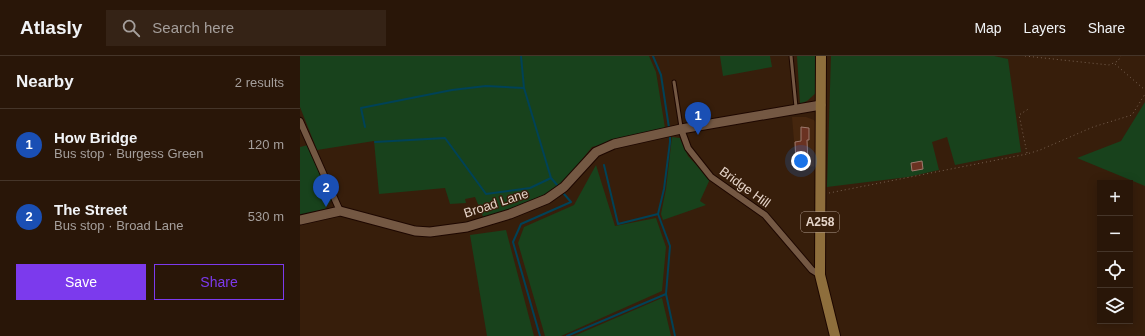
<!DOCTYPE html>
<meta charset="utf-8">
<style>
:root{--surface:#291608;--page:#352316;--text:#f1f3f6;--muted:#a59f9c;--line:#453529;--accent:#7c3aed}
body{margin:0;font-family:Helvetica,sans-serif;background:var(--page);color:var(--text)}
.controls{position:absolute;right:12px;bottom:12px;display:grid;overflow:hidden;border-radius:0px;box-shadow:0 2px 10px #0003}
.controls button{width:36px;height:36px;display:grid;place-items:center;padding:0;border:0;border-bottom:1px solid var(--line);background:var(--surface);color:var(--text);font:20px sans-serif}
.you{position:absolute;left:501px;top:105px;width:14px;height:14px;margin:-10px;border:3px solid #fff;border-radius:50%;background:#1a73e8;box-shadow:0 0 0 6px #1a73e833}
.badge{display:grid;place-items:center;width:26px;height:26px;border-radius:50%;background:var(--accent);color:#fff;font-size:13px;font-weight:700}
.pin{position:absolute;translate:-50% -33px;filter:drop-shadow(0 1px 2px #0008)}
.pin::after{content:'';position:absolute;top:21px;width:14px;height:12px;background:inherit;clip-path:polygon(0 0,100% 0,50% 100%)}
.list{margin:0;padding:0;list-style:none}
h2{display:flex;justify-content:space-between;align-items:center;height:52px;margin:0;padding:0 16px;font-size:17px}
h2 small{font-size:13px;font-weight:400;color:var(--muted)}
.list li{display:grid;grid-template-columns:26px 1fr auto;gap:12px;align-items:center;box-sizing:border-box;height:72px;padding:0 16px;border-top:1px solid var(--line)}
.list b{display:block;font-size:15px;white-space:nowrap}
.list p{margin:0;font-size:13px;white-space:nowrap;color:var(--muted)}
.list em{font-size:13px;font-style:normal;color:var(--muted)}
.actions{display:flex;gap:8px;padding:12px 16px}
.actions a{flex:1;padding:9px 0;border:1px solid var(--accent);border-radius:0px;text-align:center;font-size:14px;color:var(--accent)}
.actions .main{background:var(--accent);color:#fff}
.icon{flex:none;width:22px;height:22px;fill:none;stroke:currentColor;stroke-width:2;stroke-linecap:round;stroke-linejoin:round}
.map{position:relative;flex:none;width:845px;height:280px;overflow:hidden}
header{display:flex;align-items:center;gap:24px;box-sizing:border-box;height:56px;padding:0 20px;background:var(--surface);border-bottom:1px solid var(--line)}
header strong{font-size:19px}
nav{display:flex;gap:22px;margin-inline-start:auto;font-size:14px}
.search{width:280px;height:36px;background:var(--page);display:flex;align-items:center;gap:10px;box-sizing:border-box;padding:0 14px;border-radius:0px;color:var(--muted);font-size:15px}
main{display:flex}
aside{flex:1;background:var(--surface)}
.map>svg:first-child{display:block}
.built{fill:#45260e}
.green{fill:#18421c}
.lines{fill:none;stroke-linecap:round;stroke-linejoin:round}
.stream{stroke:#004257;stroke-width:2}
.building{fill:#6a3221;stroke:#9e7a6e}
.lane-casing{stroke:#1d0700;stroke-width:5}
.street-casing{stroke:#1d0700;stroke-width:8}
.secondary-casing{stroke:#1d0700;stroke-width:11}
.primary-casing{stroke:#1d0700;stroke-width:12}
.path{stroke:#776151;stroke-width:1;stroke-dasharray:1 3;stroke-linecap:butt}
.lane{stroke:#745843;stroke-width:3}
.street{stroke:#745843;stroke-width:6}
.secondary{stroke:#745843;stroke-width:9}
.primary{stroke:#8e6e3c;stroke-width:10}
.labels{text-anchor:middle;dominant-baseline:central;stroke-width:3;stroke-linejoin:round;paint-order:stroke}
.shield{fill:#371e0b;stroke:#b19d90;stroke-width:1}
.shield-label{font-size:12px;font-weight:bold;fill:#e5d4c9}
.street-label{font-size:13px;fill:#e5d4c9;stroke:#371e0b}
</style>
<header>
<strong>Atlasly</strong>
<div class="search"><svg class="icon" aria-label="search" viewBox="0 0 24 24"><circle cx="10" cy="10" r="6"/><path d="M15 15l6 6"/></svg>Search here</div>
<nav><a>Map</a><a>Layers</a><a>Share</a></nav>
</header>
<main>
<aside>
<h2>Nearby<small>2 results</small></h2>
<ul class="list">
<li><span class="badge" style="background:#1a4fb4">1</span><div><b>How Bridge</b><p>Bus stop · Burgess Green</p></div><em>120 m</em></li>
<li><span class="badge" style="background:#1a4fb4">2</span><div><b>The Street</b><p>Bus stop · Broad Lane</p></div><em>530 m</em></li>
</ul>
<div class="actions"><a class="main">Save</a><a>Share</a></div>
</aside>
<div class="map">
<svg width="845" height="280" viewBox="0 0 845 280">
<rect width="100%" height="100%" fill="#371e0b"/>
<!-- built -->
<path class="built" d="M492,61H506L514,64L519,72V110L508,111V107L496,108Z"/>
<!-- green -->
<path class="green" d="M0,0H349L356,16L365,72L292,91L267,122L249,137L184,163L175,141L165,143L166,147L150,148L145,132L79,138L74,85L17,94L0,51Z
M420,0H470L472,11L423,20Z
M497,0H518L517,36L507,45L500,48Z
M531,0H694L708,3L721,96L655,109L647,81L632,86L639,114L608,121L527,131Z
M845,46V130L777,102L821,85Z
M372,81L380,82L388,100L410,123L400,145L406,149L363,164L361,158L366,133Z
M8,89L32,143L25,153L0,159V91Z
M296,109L315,170L356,162L366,191L362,235L261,280H245L218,187L224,171L274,149Z
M206,174L234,280H187L170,179Z
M362,242L371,280H274Z"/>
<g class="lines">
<!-- stream -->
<path class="stream" d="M353,0L361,19L369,72
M65,71L61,52L152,34L186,30L224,32
M75,86L145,82L186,138L230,132L251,122L224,32L221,0
M304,109L318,168L358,158
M251,122L258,130
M358,158L364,133L370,86V79
M358,158L370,190L366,238L375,280
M240,280L213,186L221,168L271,146L264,138
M267,280L366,238"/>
</g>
<!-- building -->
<path class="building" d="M501,71L509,72V84H507L508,107L496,108L495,86L501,85Z
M622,105L623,113L612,115L611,107Z"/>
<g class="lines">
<!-- lane casing -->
<g class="lane-casing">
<path id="lane" d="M491,0L496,51
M374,26L381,71"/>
</g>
<!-- street casing -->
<g class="street-casing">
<path id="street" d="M0,65L40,155
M381,73L388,92L411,121L465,159L512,214L520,219"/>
</g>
<!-- secondary casing -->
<g class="secondary-casing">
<path id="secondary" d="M0,164L40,155L115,175L130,176L167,171L210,158L247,143L264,131L296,96L314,88L381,73L521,49"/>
</g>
<!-- primary casing -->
<g class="primary-casing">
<path id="primary" d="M521,0L520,219L535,280"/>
</g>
<!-- path -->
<path class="path" d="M725,0L809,9L818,5L821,0
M815,8L845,34
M727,97L719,59L730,52
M529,137L727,98L740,94L793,71L832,59L845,38"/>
<!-- lane -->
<use href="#lane" class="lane"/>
<!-- street -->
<use href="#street" class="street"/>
<!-- secondary -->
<use href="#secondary" class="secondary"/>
<!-- primary -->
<use href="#primary" class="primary"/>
</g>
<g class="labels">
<!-- shield labels -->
<rect class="shield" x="501" y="156" width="38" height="20" rx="3"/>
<g class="shield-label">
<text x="520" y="166">A258</text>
</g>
<!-- street labels -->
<g class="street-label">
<text transform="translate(445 131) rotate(36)">Bridge Hill</text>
<text transform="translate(196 147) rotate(-18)">Broad Lane</text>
</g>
</g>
</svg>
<div class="controls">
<button>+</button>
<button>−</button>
<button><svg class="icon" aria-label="locate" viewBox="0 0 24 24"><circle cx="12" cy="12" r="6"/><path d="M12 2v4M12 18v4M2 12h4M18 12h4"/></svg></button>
<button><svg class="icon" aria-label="layers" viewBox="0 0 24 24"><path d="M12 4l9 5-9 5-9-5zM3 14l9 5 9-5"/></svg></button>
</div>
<div class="you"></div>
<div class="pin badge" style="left:398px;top:79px;background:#1a4fb4">1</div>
<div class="pin badge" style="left:26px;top:151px;background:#1a4fb4">2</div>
</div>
</main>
